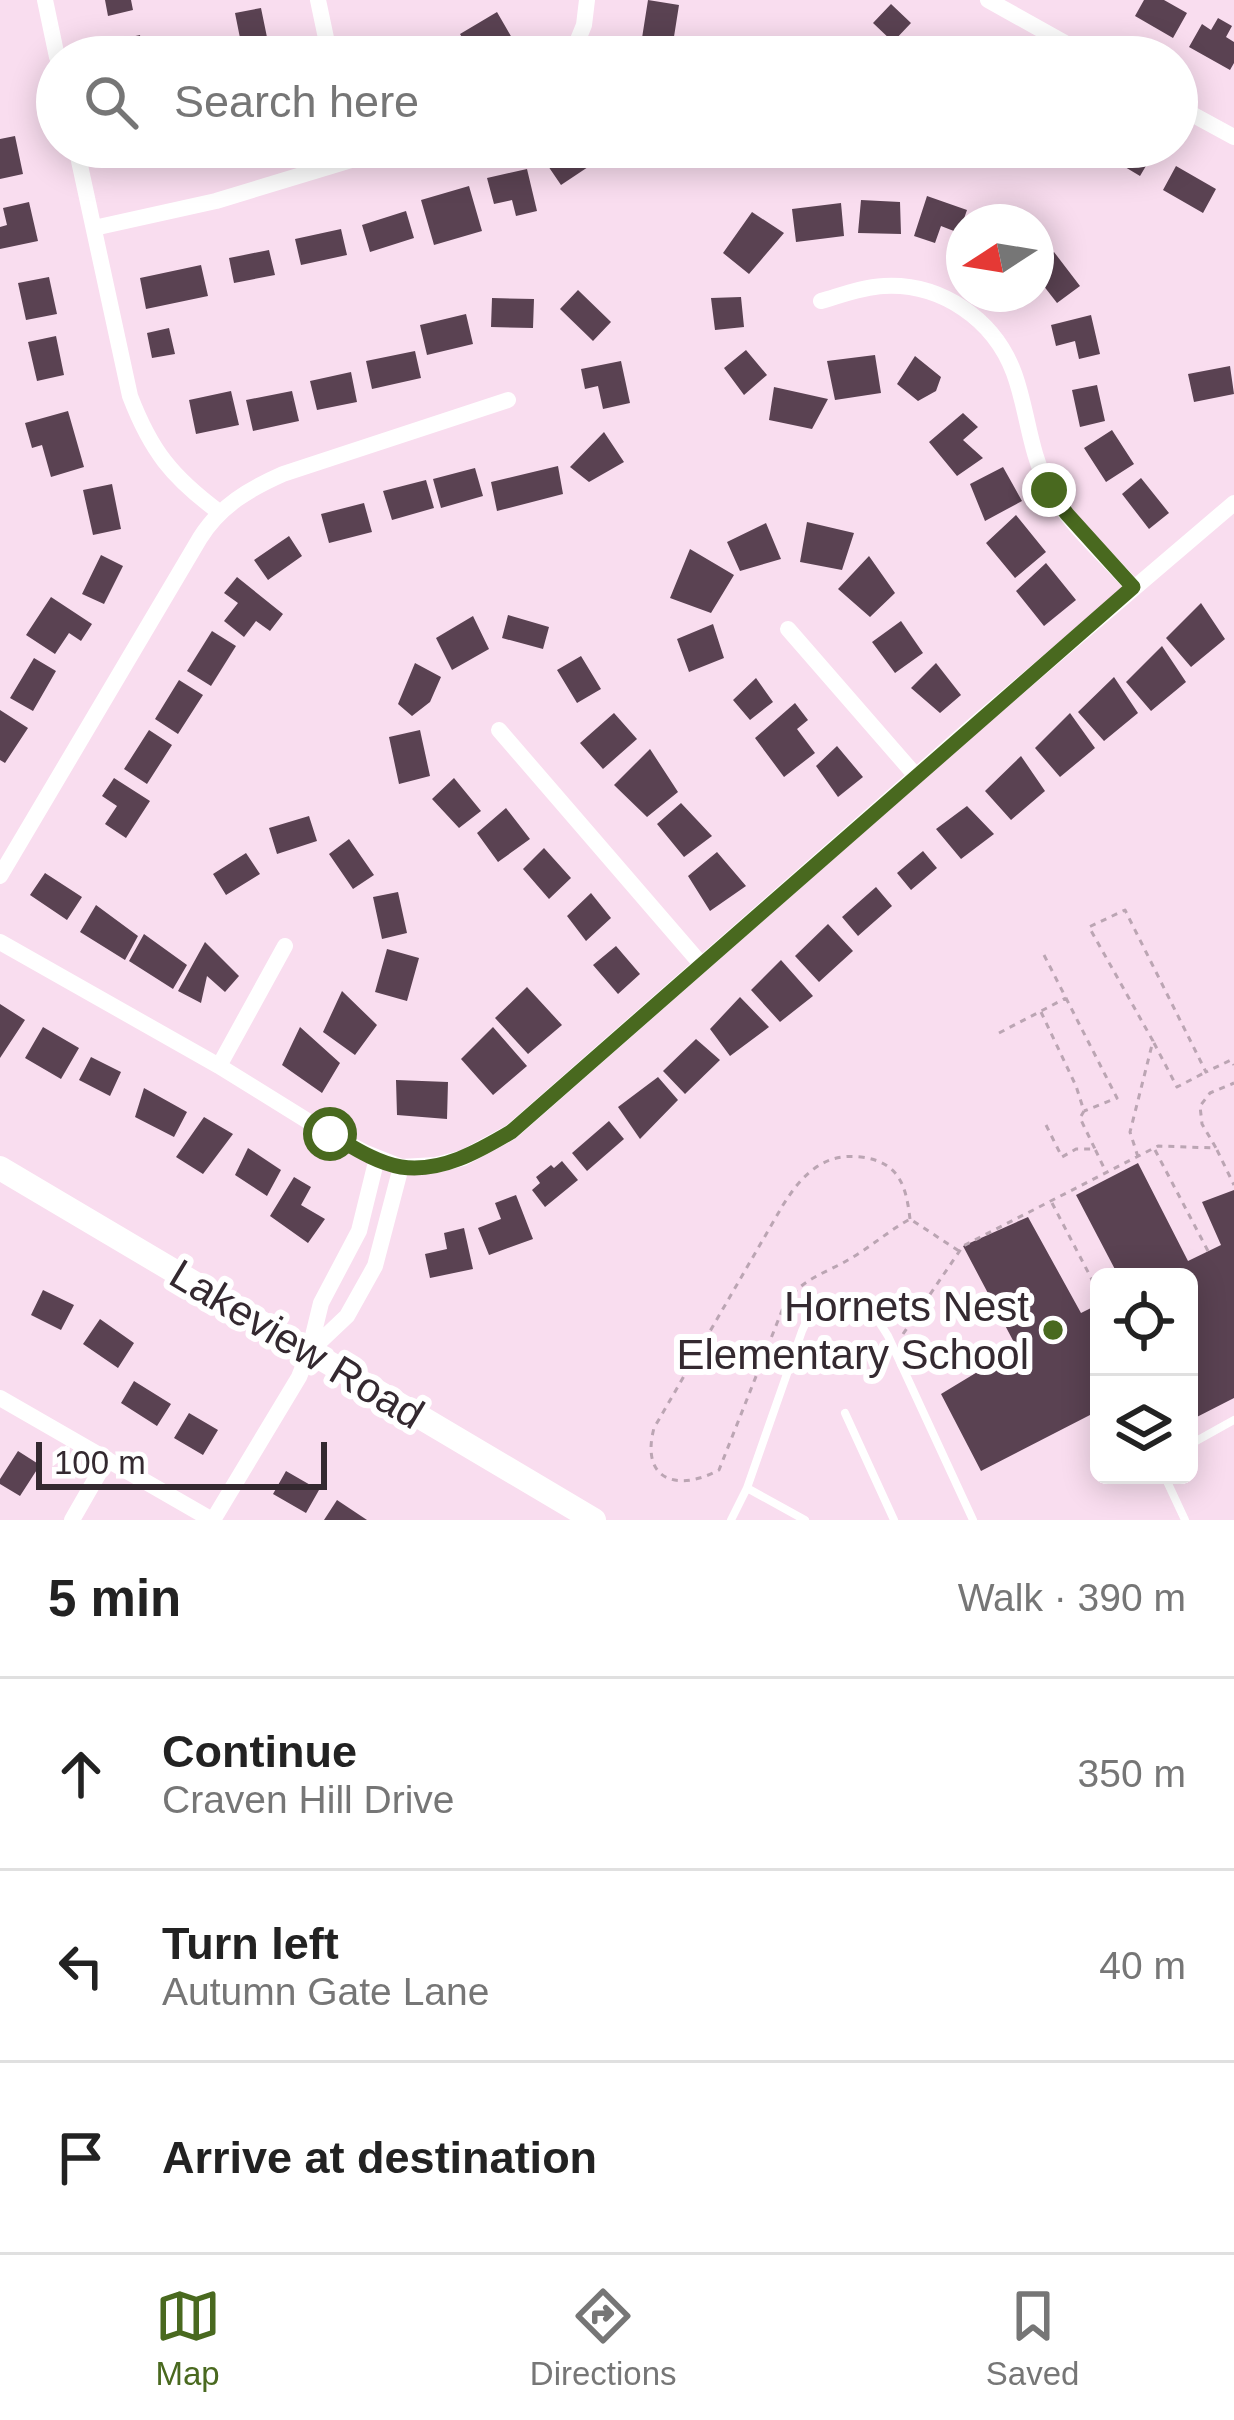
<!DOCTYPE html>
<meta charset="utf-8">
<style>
:root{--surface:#fff;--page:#f6f6f6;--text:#222;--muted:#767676;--line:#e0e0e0;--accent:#49691f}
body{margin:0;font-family:Helvetica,sans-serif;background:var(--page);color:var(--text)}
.controls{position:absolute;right:36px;bottom:36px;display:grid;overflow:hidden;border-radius:18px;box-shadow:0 6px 30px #0003}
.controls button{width:108px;height:108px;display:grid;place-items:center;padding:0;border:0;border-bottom:3px solid var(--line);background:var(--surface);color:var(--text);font:60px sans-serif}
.compass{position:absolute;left:946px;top:204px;width:108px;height:108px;border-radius:50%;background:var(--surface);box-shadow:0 6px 30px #0003;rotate:258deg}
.scale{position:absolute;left:36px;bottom:30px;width:291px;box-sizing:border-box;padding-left:12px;border:6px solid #342930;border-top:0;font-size:33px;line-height:42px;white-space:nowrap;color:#342930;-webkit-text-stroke:9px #fff;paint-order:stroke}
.stop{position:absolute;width:36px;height:36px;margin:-27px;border:9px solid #49691f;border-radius:50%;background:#fff}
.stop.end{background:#49691f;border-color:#fff;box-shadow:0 3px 12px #0008}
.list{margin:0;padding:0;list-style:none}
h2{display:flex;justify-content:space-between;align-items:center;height:156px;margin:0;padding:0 48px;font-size:51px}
h2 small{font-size:39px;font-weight:400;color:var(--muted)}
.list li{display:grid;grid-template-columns:78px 1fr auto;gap:36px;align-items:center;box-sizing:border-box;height:192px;padding:0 48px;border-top:3px solid var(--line)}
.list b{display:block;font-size:45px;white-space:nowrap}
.list p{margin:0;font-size:39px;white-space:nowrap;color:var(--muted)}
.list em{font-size:39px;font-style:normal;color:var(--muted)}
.icon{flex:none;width:66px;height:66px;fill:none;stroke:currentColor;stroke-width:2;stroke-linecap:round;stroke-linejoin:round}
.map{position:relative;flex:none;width:1234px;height:1520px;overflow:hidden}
.search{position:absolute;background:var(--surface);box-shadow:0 6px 30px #0003;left:36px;right:36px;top:36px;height:132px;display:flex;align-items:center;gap:30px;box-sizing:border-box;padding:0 42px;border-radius:66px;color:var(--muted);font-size:45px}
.sheet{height:732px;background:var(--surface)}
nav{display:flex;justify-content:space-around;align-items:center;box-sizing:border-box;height:168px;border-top:3px solid var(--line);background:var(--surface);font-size:33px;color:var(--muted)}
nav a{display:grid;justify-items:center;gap:6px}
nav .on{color:var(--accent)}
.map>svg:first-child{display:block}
.building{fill:#5a4252}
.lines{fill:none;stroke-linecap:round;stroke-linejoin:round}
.path{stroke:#bba5b3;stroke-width:3;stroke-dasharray:6 6;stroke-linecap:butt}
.service{stroke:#fff;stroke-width:8}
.minor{stroke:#fff;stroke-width:16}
.secondary{stroke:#fff;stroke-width:24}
.route{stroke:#49691f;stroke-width:15}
.poi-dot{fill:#49691f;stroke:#fff;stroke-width:4.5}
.labels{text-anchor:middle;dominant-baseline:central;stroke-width:12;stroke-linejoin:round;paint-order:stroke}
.poi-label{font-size:42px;fill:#342930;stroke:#fff;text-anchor:end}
.street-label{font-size:42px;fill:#342930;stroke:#fff}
</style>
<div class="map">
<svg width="1234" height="1520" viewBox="0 0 1234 1520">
<rect width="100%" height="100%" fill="#f9ddef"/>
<!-- building -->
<path class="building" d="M105,0H131L133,10L108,16Z
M648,0L679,5L673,43L642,38Z
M1144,0H1164L1187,13L1173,38L1135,16Z
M891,4L911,23L893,42L873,23Z
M261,8L269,47L243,53L235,13Z
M497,12L512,38L479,57H473L460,34Z
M1218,18L1232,26L1226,37L1234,42V63L1230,70L1189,47L1202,24L1211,30Z
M140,35L144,57H116L113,41Z
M942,37L977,57H931Z
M15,136L23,174L0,179V139Z
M141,147H174L175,155L144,162Z
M570,147H605L609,153L561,185L546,163Z
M1110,147H1141L1153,154L1140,176L1105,155Z
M1176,166L1216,189L1203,213L1163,190Z
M527,169L537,211L516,216L512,200L494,204L487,178Z
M469,186L482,231L434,245L421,200Z
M927,196L967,210L959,233L941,226L935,243L914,236Z
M861,200L900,202L901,234L858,233Z
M29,202L38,241L0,249V227L7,225L3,208Z
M841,203L844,236L796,242L792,209Z
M406,211L414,238L370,252L362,225Z
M752,212L784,233L749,274L723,253Z
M341,229L347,255L301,265L295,239Z
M269,250L275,275L234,283L229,258Z
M1054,252L1080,286L1057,303L1043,285L1036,290V266Z
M201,265L208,296L146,309L140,278Z
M49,277L57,314L26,320L18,283Z
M578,290L611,322L593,341L560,309Z
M741,297L744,327L715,330L711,298Z
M492,298L534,299L533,328L491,327Z
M466,314L473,344L427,355L420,325Z
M1091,315L1100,354L1079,359L1075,341L1056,346L1051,325Z
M169,328L175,354L152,358L147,333Z
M56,336L64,375L37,381L28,342Z
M746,350L767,375L744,395L724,368Z
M415,351L421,378L372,389L366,361Z
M875,355L881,393L835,400L827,361Z
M915,356L941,377L936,391L918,401L897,384Z
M621,361L630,403L603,409L598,386L585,389L581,369Z
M1230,366L1234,394L1194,402L1188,374Z
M351,372L357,402L317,410L310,381Z
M1097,385L1105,421L1080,427L1072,390Z
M774,387L828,399L812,429L769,420Z
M231,391L239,425L196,434L189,400Z
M292,391L299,421L253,431L246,400Z
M68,411L84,467L51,477L42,445L32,448L25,423Z
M963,413L978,427L963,440L983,458L957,476L929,442Z
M1112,430L1134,464L1106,482L1084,448Z
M604,432L624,462L589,482L570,467Z
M558,466L563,494L497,511L491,482Z
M1003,467L1022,501L985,521L970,484Z
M475,468L483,496L441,508L433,479Z
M1141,478L1169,513L1149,529L1122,494Z
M426,480L434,508L392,520L383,491Z
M112,484L121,529L93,535L83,490Z
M364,503L372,532L329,543L321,514Z
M1016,515L1046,552L1015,578L986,543Z
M807,522L854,533L842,570L800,562Z
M766,523L781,559L740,571L727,542Z
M289,536L302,556L268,580L254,560Z
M690,549L734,575L711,613L670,598Z
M101,555L123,566L104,604L82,594Z
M869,556L895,593L870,617L838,589Z
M1046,563L1076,600L1044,626L1016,591Z
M237,577L283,614L270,631L256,621L244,637L224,621L238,603L224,593Z
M51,597L92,624L81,641L69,633L55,654L26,635Z
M1201,603L1225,639L1191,667L1166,638Z
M508,615L549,627L543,649L502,638Z
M473,616L489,649L452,670L436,638Z
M901,621L923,653L895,673L872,642Z
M713,624L724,658L689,672L677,639Z
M212,631L236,646L211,686L187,671Z
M1162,646L1186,682L1151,711L1126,682Z
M581,656L601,689L577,703L557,670Z
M34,658L56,671L33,711L10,698Z
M415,663L441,677L430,702L412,716L398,704Z
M936,663L961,695L940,713L911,688Z
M1114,677L1138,713L1104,741L1078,712Z
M756,678L773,702L750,720L733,700Z
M179,680L203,695L178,734L155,719Z
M795,703L808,720L797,729L815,753L784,777L755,738Z
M0,710L28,728L5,763L0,760Z
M614,713L637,739L603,769L580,743Z
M1070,713L1095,748L1060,777L1035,748Z
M149,730L172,745L147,784L124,769Z
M420,730L430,776L399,784L389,737Z
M837,746L863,777L838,797L816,766Z
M650,749L678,792L647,817L614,785Z
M1021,756L1045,791L1011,820L985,791Z
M114,778L150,801L126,838L105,824L117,806L102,796Z
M454,778L481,811L459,828L432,799Z
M681,803L712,836L684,857L657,824Z
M967,806L994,834L961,859L936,829Z
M506,808L530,839L498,862L477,833Z
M309,816L317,841L277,854L269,828Z
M349,839L374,875L353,889L329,854Z
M544,848L571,878L549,899L523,869Z
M923,851L937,868L911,890L897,873Z
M717,852L746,886L710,911L688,876Z
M246,853L260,874L226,895L213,874Z
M45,873L82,897L67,920L30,895Z
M876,887L892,906L858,936L842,917Z
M398,892L407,933L382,939L373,897Z
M591,893L611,918L586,941L567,916Z
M96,905L138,936L125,960L80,932Z
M828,924L853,951L819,982L795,956Z
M144,934L187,965L173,989L129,961Z
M205,942L239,976L225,992L207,976L201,1003L178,991Z
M616,946L640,974L618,994L593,965Z
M387,949L419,958L407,1001L375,992Z
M781,960L813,996L780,1022L751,990Z
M527,987L562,1025L528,1054L495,1018Z
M342,991L377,1025L355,1055L323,1032Z
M740,997L769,1027L730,1056L710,1029Z
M0,1004L25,1020L0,1058Z
M43,1027L79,1048L61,1079L25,1058Z
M300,1027L340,1063L322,1093L282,1065Z
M493,1027L527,1066L493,1095L461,1059Z
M696,1039L720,1060L685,1094L663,1071Z
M91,1057L121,1072L110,1096L79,1080Z
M658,1077L678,1100L640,1139L618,1107Z
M396,1080L448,1082L447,1119L397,1115Z
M144,1088L187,1112L174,1137L135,1117Z
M204,1117L233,1134L203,1174L176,1157Z
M609,1121L624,1139L587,1171L572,1153Z
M248,1148L281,1170L267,1196L235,1175Z
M562,1161L578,1180L545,1207L532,1190L540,1183L536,1177L551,1165L554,1168Z
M1138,1163L1188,1261L1221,1245L1202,1202L1234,1190V1398L1189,1421V1277H1119L1076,1195Z
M294,1177L311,1187L301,1205L325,1219L308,1243L270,1216Z
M516,1195L533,1239L489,1255L478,1228L501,1219L495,1203Z
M1028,1217L1081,1313L1099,1304V1429L1090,1415L981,1471L941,1394L1017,1348L963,1246Z
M464,1228L473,1269L430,1278L425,1254L447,1249L444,1233Z
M43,1290L74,1305L61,1330L31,1315Z
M100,1319L134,1343L118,1368L83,1344Z
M134,1381L171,1404L157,1426L121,1403Z
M189,1413L218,1430L203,1455L174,1438Z
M18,1451L40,1465L20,1496L0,1484V1479Z
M286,1471L319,1490L306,1513L273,1494Z
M337,1500L367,1520H324Z"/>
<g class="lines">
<!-- path -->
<path class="path" d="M1044,955L1117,1098L1084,1111
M1041,1012L1076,1086L1084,1111L1080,1118L1095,1149
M999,1033L1066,998
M1154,1043L1177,1087L1204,1073
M1046,1125L1062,1157L1076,1149H1095L1105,1170
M1155,1150L1208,1251
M1217,1150L1234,1185
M1138,1157L1130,1132L1153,1041L1089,927L1125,910L1206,1072L1231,1060L1234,1065
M1052,1203L1099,1293
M910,1219C906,1185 899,1162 861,1157C844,1155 829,1158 815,1168C801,1178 792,1191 783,1205L654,1428C640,1481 678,1492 719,1470L783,1308C799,1278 826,1274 853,1257C873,1245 890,1230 910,1219L959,1251
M903,1334L963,1246L1158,1146L1216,1148L1202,1124L1200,1106L1210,1093L1234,1083"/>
<!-- service -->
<path class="service" d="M845,1413L894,1520
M1189,1445L1234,1420
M1164,1475L1185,1520
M747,1488L805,1520
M731,1520L747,1488L802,1331C805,1325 807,1318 812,1313C825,1298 854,1302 869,1312C878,1318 882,1327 888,1336L973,1520"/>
<!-- minor -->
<path class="minor" d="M45,0L57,57
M318,0L330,57
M988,0L1090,57
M571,57L584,25L587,0
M1177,106L1234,137
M76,147L130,396C151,451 172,477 219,512
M94,228L216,201L394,147
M821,301C842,295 862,287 884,286C941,283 994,319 1014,373C1028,411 1029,452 1049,488C1069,525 1106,556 1133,587
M788,629L916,776
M499,730L701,964
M0,876L200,538C220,506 249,489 283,474L508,400
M0,942L219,1066L319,1128L366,1153L401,1167L436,1165L463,1158L511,1132L975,724L1234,503
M219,1066L285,946
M310,1351L347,1316L375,1266L401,1167
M0,1398L212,1520
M72,1520L107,1459
M213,1520L299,1377L309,1352L321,1303L359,1231L377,1158"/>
<!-- secondary -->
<path class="secondary" d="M0,1168L594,1520"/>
</g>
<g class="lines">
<!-- route -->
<path class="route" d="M330,1134C351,1146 376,1163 401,1167C441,1173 479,1151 511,1132L1133,587L1067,514L1049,490"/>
</g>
<!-- markers -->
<circle class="poi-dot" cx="1053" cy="1330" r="12"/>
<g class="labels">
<!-- poi labels -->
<g class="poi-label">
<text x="1029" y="1306">Hornets Nest<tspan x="1029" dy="48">Elementary School</tspan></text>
</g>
<!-- street labels -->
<g class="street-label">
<text transform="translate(297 1344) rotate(31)">Lakeview Road</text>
</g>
</g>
</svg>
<div class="controls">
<button><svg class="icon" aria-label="locate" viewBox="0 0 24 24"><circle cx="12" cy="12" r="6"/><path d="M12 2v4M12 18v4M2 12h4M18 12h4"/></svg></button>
<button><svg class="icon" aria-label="layers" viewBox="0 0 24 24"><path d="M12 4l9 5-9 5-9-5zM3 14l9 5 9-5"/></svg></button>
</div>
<svg class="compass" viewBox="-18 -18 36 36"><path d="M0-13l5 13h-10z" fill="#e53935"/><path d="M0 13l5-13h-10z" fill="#767676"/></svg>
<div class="scale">100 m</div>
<div class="stop" style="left:330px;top:1134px"></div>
<div class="stop end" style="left:1049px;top:490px"></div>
<div class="search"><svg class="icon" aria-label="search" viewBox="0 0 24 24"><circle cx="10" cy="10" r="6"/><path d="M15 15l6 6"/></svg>Search here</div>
</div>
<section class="sheet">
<h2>5 min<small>Walk · 390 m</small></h2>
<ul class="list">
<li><svg class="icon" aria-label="ahead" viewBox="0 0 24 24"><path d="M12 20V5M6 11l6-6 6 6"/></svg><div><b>Continue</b><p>Craven Hill Drive</p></div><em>350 m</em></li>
<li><svg class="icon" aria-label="left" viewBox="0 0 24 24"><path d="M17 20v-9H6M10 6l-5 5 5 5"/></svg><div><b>Turn left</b><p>Autumn Gate Lane</p></div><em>40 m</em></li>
<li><svg class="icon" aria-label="arrive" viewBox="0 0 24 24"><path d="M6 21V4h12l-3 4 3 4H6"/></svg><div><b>Arrive at destination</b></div></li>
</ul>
</section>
<nav>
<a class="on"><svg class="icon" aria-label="map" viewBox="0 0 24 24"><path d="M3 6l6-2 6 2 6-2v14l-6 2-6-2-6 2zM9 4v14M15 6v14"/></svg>Map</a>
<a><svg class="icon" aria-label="directions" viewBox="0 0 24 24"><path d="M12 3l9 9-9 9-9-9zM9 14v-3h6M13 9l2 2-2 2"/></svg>Directions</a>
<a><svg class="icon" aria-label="saved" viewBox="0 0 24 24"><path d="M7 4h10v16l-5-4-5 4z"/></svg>Saved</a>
</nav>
